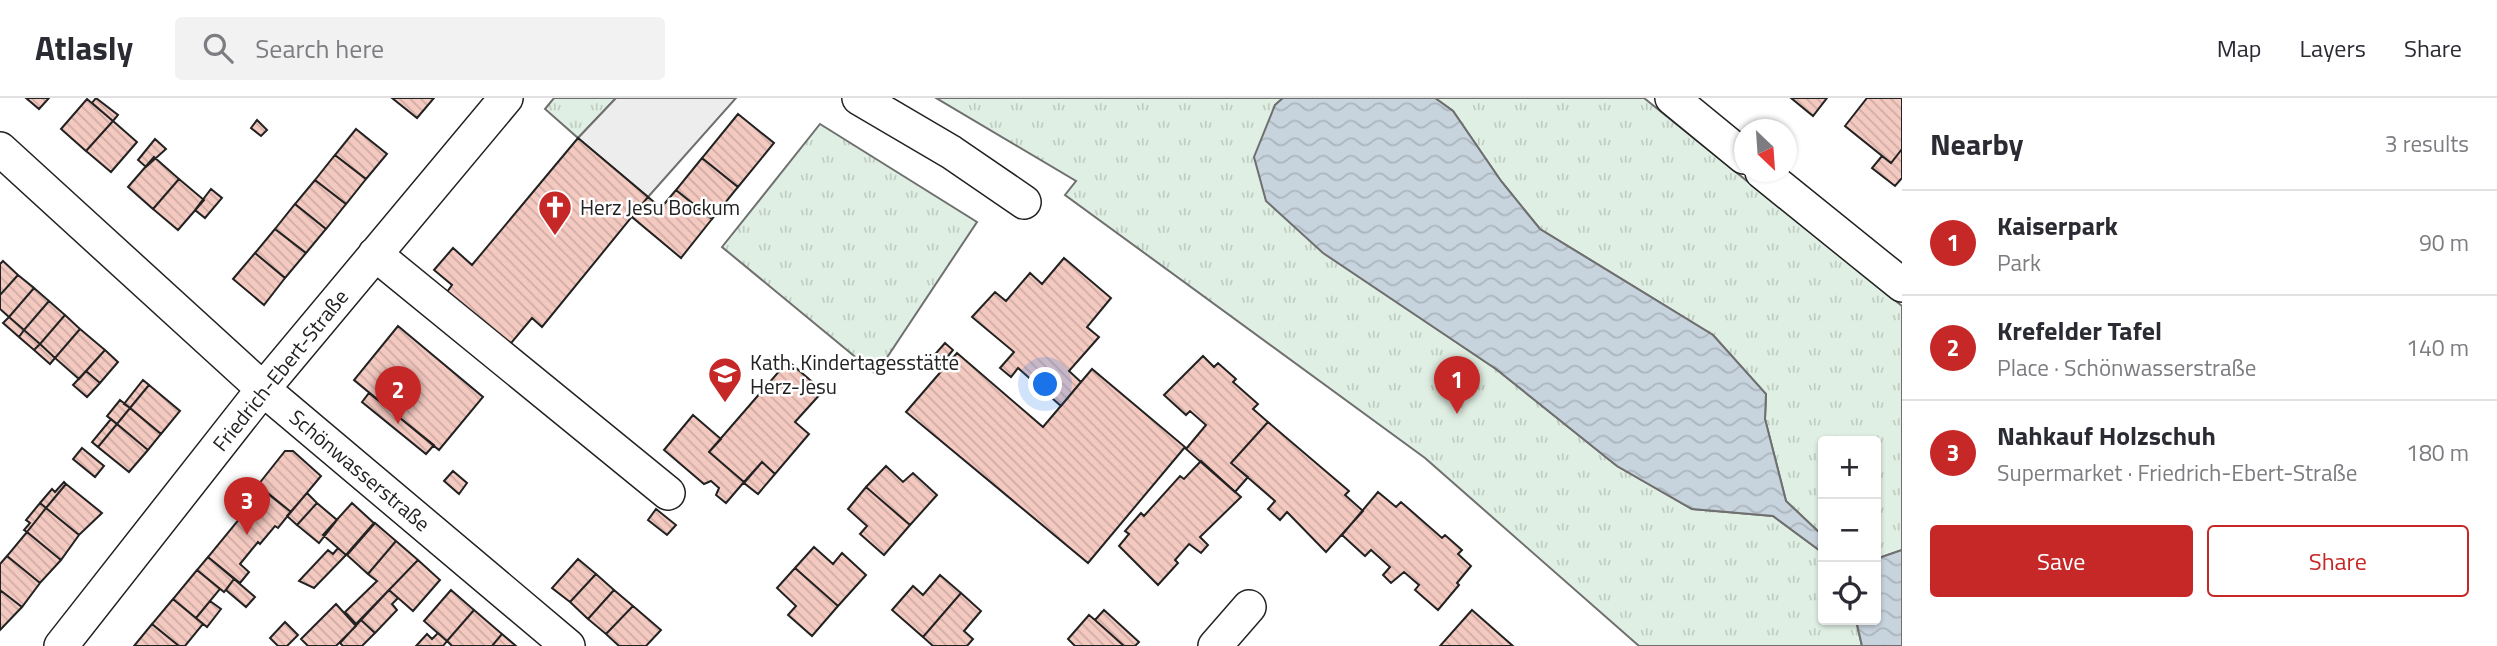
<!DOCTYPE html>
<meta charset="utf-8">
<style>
:root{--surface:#fff;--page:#f2f2f3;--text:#2b2b33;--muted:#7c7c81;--line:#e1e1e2;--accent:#c62828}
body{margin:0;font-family:"Titillium Web",sans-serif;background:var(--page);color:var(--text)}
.controls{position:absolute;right:21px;bottom:21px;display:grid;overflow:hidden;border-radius:7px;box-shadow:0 2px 5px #0004}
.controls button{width:63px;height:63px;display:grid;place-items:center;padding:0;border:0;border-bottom:2px solid var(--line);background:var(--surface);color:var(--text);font:35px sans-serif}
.compass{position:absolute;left:1734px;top:21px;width:63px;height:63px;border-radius:50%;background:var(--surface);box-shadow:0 2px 5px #0004;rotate:155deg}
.you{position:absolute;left:1046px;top:287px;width:24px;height:24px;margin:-18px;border:5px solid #fff;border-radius:50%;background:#1a73e8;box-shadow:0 0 0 10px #1a73e833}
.badge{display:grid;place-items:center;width:46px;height:46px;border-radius:50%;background:var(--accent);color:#fff;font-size:23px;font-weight:700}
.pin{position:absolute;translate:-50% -58px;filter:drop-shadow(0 2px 4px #0008)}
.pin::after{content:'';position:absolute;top:37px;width:24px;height:21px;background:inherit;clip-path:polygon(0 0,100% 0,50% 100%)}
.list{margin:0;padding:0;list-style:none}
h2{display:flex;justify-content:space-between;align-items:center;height:91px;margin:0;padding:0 28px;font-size:30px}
h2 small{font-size:23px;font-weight:400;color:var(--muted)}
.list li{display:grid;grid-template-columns:46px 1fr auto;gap:21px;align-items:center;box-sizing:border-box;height:105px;padding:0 28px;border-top:2px solid var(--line)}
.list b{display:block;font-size:26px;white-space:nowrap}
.list p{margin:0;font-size:23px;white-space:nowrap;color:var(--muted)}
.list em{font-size:23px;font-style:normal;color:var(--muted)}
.actions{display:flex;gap:14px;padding:21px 28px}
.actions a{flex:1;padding:16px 0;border:2px solid var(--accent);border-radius:7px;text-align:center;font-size:24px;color:var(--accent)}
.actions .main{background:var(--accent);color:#fff}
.icon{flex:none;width:38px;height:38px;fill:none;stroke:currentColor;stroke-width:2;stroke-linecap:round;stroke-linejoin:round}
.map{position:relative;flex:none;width:1902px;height:548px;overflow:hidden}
header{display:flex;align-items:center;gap:42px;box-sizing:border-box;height:98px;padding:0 35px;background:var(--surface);border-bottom:2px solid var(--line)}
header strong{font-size:33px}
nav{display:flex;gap:38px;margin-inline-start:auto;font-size:24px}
.search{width:490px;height:63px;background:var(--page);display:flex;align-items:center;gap:18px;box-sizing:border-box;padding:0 24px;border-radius:7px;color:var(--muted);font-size:26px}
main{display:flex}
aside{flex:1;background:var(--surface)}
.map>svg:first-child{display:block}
.grass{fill:url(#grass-tufts);stroke:#6f6f6f;stroke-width:2}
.parking{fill:#ededed;stroke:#6f6f6f;stroke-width:2}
.water{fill:url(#water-waves);stroke:#6f6f6f;stroke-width:2}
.building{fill:url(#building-back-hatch);stroke:#222;stroke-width:2}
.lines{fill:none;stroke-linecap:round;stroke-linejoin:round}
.minor-casing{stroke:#222;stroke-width:36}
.minor{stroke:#fff;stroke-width:33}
.labels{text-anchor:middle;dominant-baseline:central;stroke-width:5;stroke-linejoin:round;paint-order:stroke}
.poi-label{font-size:21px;fill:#222;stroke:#fff;text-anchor:start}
.street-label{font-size:21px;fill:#222;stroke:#fff}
</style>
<header>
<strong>Atlasly</strong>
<div class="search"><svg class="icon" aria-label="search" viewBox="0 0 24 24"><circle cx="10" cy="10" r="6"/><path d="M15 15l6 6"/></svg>Search here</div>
<nav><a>Map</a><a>Layers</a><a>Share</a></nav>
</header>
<main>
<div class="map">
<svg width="1902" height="548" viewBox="0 0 1902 548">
<defs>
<pattern id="grass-tufts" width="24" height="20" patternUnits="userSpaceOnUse" patternTransform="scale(1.75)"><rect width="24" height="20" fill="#e0efe3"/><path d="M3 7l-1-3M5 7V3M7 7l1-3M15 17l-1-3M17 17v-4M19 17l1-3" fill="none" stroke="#c0cdc2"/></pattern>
<pattern id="water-waves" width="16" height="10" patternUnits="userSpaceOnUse" patternTransform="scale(1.75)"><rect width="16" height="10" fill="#c7d3dd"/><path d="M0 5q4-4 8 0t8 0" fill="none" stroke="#abb5bd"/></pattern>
<pattern id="building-back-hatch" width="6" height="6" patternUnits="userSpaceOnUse" patternTransform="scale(1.75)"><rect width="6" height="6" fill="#f3c9c0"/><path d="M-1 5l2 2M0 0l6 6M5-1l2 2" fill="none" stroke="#d0aca5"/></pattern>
</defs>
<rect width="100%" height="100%" fill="#fff"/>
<!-- grass -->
<path class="grass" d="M554,0H616L578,40L545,11Z
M936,0H1283L1275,7L1324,155L1496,271L1617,368L1692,411L1773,418L1823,455V522H1856L1862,548H1639L1425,360L1065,97L1076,83Z
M1435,0H1644L1902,208V452L1876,461V343H1823V438L1786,403L1765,321L1766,296L1713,237L1540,131L1501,83L1453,13Z
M820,26L977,124L876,276L722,149Z"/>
<!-- parking -->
<path class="parking" d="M616,0H736L648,99L578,40Z"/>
<!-- water -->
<path class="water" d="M1283,0H1435L1453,13L1501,83L1540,131L1713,237L1766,296L1765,321L1786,403L1823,438V455L1773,418L1692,411L1617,368L1496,271L1323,155L1266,103L1254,59L1275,7Z
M1902,452V548H1862L1856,522H1876V461Z"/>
<!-- building -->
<path class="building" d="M26,0H49L39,11Z
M96,0L118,17L113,23L92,5Z
M392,0H434L417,20Z
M1791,0H1827L1813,18Z
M1867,0H1902V51L1891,65L1845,28Z
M87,1L113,23L86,53L61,31Z
M738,16L774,45L738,89L702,60Z
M257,22L267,32L261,38L251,30Z
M113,23L137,44L111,74L86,53Z
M356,31L387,56L366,81L335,57Z
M578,40L648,99L542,229L532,220L507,250L444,198L452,187L434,172L453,150L472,167Z
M155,41L166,51L146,69L138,62Z
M1902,51V80L1895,88L1872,70L1882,58L1891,65Z
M335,57L366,81L346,106L315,82Z
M154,59L179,81L153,111L128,89Z
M702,60L738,89L712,121L676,92Z
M179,81L204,102L178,132L153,111Z
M315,82L346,106L326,131L295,106Z
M211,91L222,100L205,120L195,112Z
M676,92L712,121L681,160L632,119L648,99L661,110Z
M295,106L326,131L306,155L275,131Z
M275,131L306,155L285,180L255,155Z
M255,155L285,180L264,207L233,181Z
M1064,160L1111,200L1087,229L1099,239L1069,273L1081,284L1061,308L1018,270L1011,279L1000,270L1014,254L972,219L995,194L1006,203L1030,175L1042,186Z
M3,163L18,177L0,197V166Z
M18,177L34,190L9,219L0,211V197Z
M34,190L49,203L24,232L9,219Z
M49,203L65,217L40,246L24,232Z
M65,217L80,231L55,260L40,246Z
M9,219L24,232L19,239L3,225Z
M398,228L483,299L439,352L354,282Z
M80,231L105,252L79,281L55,260Z
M24,232L40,246L34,252L19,239Z
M945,245L953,252L939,269L930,262Z
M40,246L55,260L50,266L34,252Z
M105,252L118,264L100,285L86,273Z
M957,255L1043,329L1092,271L1185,349L1088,465L906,314Z
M1203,258L1214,269L1218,265L1236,281L1233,284L1258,306L1253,311L1268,324L1231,365L1248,379L1235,394L1186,351L1206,327L1190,313L1186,317L1164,297Z
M788,263L823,293L795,324L809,336L775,376L762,364L744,384L709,354Z
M86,273L100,285L87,299L73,287Z
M143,282L149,287L130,310L124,306Z
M149,287L180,313L161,336L130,310Z
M369,295L434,347L426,356L362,304Z
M120,302L130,310L117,326L107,318Z
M130,310L161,336L148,352L117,326Z
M693,317L721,341L709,354L744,384L726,405L716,397L719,390L711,383L704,386L664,352Z
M111,321L117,326L98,349L92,344Z
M1268,324L1349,393L1345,397L1363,413L1326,454L1287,414L1280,422L1268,411L1275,403L1231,365Z
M117,326L148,352L129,374L98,349Z
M82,350L104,368L95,379L73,361Z
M285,353H293L321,378L291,414L258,387Z
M1201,363L1241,399L1200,439L1208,447L1201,455L1189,446L1175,462L1178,465L1158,487L1119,448L1129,436L1125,433L1141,415L1144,418L1180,378L1184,381Z
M762,364L775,376L758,396L744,385Z
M886,368L903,384L913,375L937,397L910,427L866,389Z
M453,373L467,385L459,396L444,383Z
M64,384L66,386L46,410L40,405L52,391L55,394Z
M66,386L102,415L79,437L46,410Z
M866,389L910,427L884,457L860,436L867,428L848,411Z
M263,392L291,414L278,430L275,428L260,446L258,444L240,466L249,474L240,485L208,459Z
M1378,394L1396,409L1401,404L1442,440L1445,437L1462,452L1458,456L1471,468L1457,485L1459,487L1438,512L1415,492L1419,487L1404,474L1391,485L1383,477L1390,469L1371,452L1365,458L1342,437Z
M307,395L317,405L297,427L287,418Z
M40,405L46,410L27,434L24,432L30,425L26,422Z
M317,405L337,422L319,445L297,427Z
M352,405L374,425L346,457L323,437Z
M46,410L79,437L61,462L27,434Z
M656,411L676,427L667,437L648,422Z
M375,425L396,443L368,476L347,457Z
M27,434L61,462L40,485L7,458Z
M396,443L418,462L356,526L345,514L377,483L368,476Z
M814,449L833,466L842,455L866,477L838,508L795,470Z
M338,450L346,457L314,490L299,483L328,452L333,456Z
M7,458L40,485L22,509L0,492V466Z
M208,459L234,481L224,494L197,472Z
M578,461L596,476L570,504L552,490Z
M418,462L440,482L413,513L389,492Z
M795,470L838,508L812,538L788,517L796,508L777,490Z
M197,472L220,491L196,520L173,501Z
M596,476L614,492L588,521L570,504Z
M940,477L961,495L923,539L892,512L913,488L923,497Z
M234,481L255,499L246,509L226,492Z
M0,492L22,509L0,532Z
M389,492L398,500L392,506L397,512L375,535L361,522Z
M451,492L474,512L447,543L424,523Z
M614,492L633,508L606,536L588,521Z
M961,495L981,513L964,533L973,541L967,548H933L923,539Z
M173,501L203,526L185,548H179L152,526Z
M210,503L221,511L207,529L196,520Z
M336,506L356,528L336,548H308L301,541Z
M633,508L661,532L646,548H619L606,536Z
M474,512L502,536L492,548H452L447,543Z
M1104,512L1139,544L1135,548H1124L1095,522Z
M1472,512L1513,548H1440Z
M1089,517L1095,522L1124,548H1075L1068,541Z
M361,522L375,535L362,548H343L340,545Z
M285,524L298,537L287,548H278L270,540Z
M152,526L179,548H134Z
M438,535L447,543L443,548H416L427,536L432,541Z
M502,536L516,548H492Z"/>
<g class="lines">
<!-- minor casing -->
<g class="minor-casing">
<path id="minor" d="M859,0L951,54L1024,104
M1672,0L1744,59
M0,51L263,291L568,548
M1762,74L1902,187
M375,156L668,395
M61,548L263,291L506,0
M1215,548L1249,509"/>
</g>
<!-- minor -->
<use href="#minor" class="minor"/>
</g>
<!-- icons -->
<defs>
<g id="church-pin" transform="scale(1.75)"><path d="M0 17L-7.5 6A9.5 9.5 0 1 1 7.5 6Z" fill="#c62828" stroke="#fff"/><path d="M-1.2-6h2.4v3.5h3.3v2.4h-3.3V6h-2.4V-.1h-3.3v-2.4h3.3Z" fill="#fff"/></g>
<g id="school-pin" transform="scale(1.75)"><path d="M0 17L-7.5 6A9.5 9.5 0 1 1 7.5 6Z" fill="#c62828" stroke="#fff"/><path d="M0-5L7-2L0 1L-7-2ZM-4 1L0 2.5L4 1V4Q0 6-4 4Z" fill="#fff"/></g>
</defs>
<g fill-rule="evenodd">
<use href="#church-pin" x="555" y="109"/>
<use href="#school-pin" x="725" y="276"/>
</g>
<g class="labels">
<!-- poi labels -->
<g class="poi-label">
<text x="580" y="109">Herz Jesu Bockum</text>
<text x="750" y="264">Kath. Kindertagesstätte<tspan x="750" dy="24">Herz-Jesu</tspan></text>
</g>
<!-- street labels -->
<g class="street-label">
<text transform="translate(280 272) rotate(-51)">Friedrich-Ebert-Straße</text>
<text transform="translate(360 372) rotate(40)">Schönwasserstraße</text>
</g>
</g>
</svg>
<div class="controls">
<button>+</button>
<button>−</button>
<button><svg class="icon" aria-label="locate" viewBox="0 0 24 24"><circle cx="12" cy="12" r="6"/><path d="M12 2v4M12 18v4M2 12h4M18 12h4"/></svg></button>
</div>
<svg class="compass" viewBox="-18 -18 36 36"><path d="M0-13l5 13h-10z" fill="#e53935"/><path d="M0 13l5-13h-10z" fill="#7c7c81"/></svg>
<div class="you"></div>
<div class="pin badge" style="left:1457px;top:316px">1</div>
<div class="pin badge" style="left:398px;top:326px">2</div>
<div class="pin badge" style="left:247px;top:437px">3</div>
</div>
<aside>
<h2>Nearby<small>3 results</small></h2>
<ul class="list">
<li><span class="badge">1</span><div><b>Kaiserpark</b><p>Park</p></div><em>90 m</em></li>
<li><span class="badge">2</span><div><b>Krefelder Tafel</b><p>Place · Schönwasserstraße</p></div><em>140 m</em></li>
<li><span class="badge">3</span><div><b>Nahkauf Holzschuh</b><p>Supermarket · Friedrich-Ebert-Straße</p></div><em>180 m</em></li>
</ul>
<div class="actions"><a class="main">Save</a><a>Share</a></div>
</aside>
</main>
